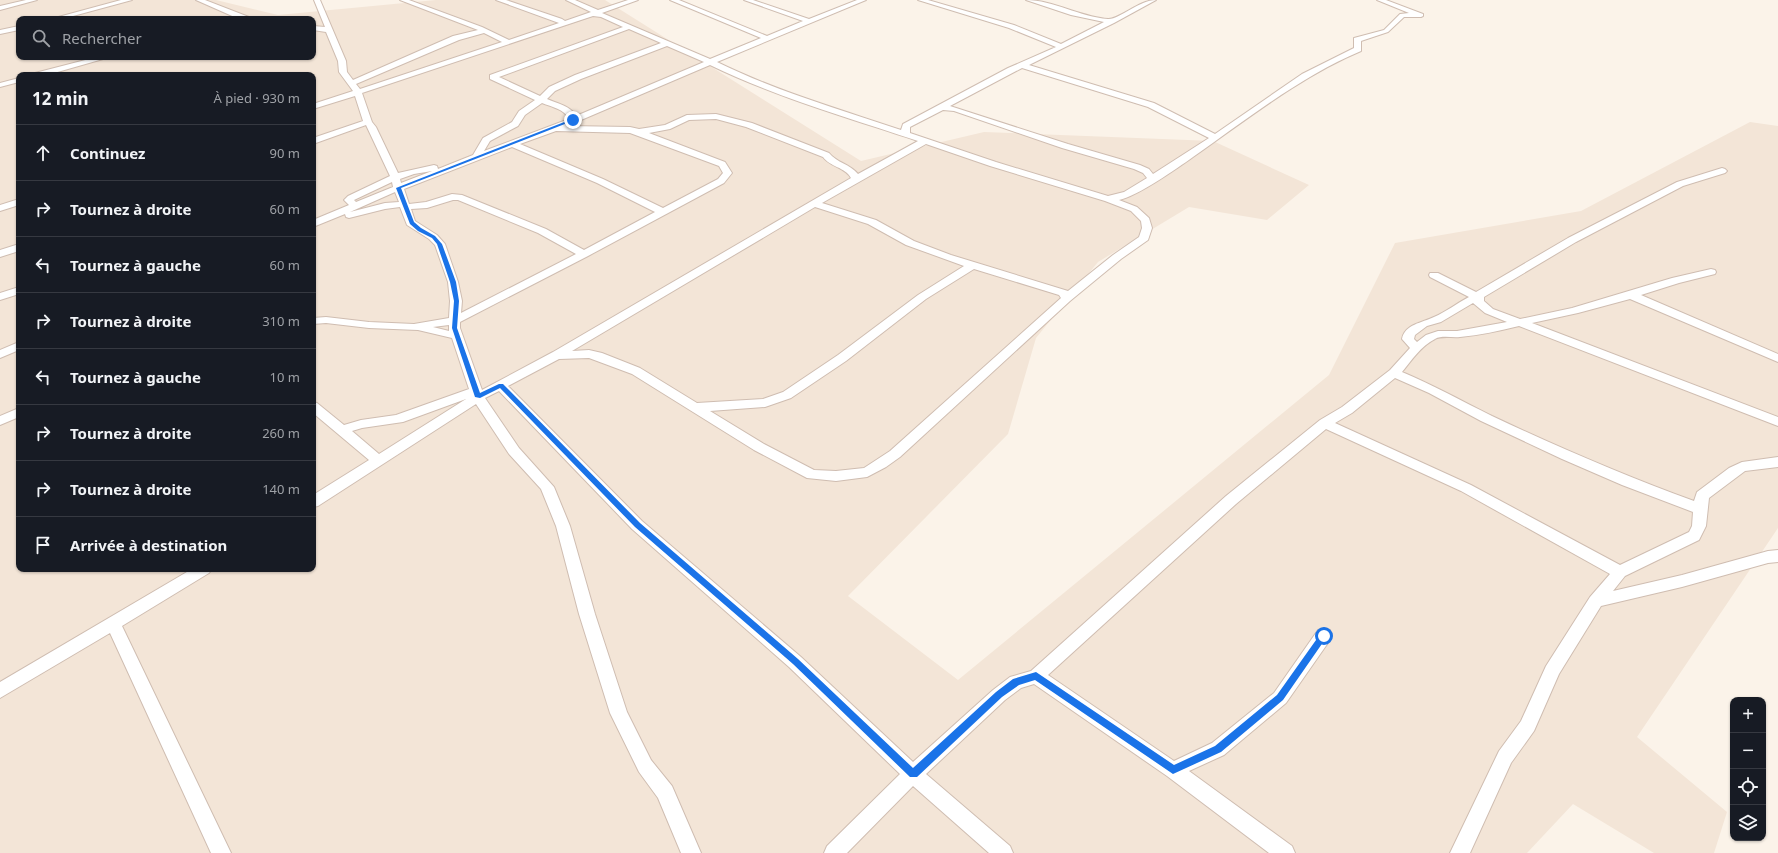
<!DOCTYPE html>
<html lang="fr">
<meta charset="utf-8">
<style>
:root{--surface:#171b24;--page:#20242c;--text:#f1f3f6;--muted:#9ea1a6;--line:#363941}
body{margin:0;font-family:"Noto Sans",sans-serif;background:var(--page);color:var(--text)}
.controls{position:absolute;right:12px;bottom:12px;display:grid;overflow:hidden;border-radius:8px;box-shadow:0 1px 3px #0004}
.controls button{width:36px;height:36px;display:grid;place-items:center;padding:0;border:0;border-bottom:1px solid var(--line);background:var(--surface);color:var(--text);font:20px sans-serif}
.stop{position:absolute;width:12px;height:12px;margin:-9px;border:3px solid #1a73e8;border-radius:50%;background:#fff}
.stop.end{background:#1a73e8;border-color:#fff;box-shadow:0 1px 4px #0008}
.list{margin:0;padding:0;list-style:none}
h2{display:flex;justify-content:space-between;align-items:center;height:52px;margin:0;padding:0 16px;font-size:17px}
h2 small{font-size:13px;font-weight:400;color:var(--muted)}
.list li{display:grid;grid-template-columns:26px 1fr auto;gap:12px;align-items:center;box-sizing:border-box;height:56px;padding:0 16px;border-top:1px solid var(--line)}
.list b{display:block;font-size:15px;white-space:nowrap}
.list em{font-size:13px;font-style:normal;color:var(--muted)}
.icon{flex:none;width:22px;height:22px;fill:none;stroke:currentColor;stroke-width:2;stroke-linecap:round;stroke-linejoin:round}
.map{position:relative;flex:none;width:1778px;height:853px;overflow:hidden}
.search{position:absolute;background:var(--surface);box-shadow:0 1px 3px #0004;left:16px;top:16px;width:300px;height:44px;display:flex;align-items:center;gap:10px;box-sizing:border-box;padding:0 14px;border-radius:8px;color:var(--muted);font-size:15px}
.panel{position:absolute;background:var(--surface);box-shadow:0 1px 3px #0004;left:16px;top:72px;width:300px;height:500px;border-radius:8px}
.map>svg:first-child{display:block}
.residential{fill:#f3e5d7;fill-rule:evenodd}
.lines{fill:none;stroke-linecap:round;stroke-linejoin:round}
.minor-casing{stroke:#cfbdb1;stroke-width:2}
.minor{fill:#fff;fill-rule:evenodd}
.route{fill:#1a73e8}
</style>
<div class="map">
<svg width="1778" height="853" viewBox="0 0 1778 853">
<rect width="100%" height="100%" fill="#fbf3e9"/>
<!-- residential -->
<path class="residential" d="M0,0H216L278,15L436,0H605L861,161L984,132L1213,141L1309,185L1267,220L1189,207L1098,262L1036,338L1008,434L848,596L958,680L1329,375L1395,243L1581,211L1750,122L1778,126V528L1637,737L1727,812L1714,853H1654L1573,804L1527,853H0ZM19,19H313V57H19ZM19,75H313V569H19Z"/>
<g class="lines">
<!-- minor casing -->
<g class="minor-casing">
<path id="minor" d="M26,0H37L0,10V6Z
M121,0H132L62,19H51Z
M196,0H205L254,19H239Z
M314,0H320L346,61L347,72L353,80L453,36L478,30L400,0H409L482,27L509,40L559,23L496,0H506L562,19L565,21L591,12L566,0H575L598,10L628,0H638L602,13L710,59L761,38L670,0H679L767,36L803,21L744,0H753L809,19L857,0H866L717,62C776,91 839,109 901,130L903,124L1008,68L1056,47L1009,28L918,0H928L1014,25L1061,44L1104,22L1071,15L1026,0C1053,0 1080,17 1108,19C1119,20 1139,0 1156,0L1114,23L1029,65L1154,103L1215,134L1302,74L1354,48V38L1384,30L1400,14L1409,13L1377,0H1386L1423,14V16L1421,17H1404L1388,32L1361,41V51C1301,76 1246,120 1193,157C1176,169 1138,196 1119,200L1137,207L1149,218L1152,228L1148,240L1121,259L1070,301L900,457L886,467L867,477L836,481L807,478L754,450L632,374L589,358L559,359L508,386L642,521L801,657L913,762L993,690L1010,677L1031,671L1226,496L1320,420L1342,407L1390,370L1410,348L1402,339C1405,324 1422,323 1434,317C1446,312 1457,303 1469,297L1430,277L1429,275L1430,273H1438L1476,292L1568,238L1677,182L1722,168L1725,169L1727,171L1725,173L1683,186L1576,242L1484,297V301L1493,309L1520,319L1572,308L1672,278L1711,269L1715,270L1716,272L1715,274L1679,283L1641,295L1778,354V362L1630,299L1578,313L1532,323L1778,417V426L1519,326C1499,331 1480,335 1460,337C1452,338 1442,335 1435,339C1421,346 1411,361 1402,372C1433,385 1462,401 1492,416C1558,447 1625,476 1694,501L1697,492L1729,468L1742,462L1778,457V467L1745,471L1709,498L1706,526L1699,540L1625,576L1613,591L1682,575L1768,551L1778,550V562L1768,563L1682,587L1601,606L1559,674L1534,731L1511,763L1470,853H1450L1499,751L1521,721L1546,666L1590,597L1610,574L1461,491L1326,429L1236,504L1048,675L1174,761L1212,743L1274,693L1318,630L1324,628L1330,630L1332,635L1330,640L1286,703L1224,755L1189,771L1292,846L1295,853H1269L1167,776L1034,684L1021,688L1005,700L926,774L1010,846L1013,853H989L913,786L847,853H824L827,846L900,774L789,667L632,529L499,391L485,398L519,448L554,487L570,526L595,614L627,712L651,760L672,786L701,853H681L658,798L639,772L610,713L579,614L556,526L541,489L509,454L476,404L318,506L313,507V495L369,460L313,413V402L317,403L344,425L361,420L396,415L469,389L452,338L418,330L369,328L326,323L313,324V318L326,317L369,322L414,324L449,318L450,301L448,282L435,245L429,239L407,225L400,207L385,209L349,218L346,217L345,214L313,227V220L349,205L344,200L348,196L390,176L366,125L313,144V138L363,121L355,96L313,109V104L353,91L339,72L338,61L326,32L313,30V26L325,27ZM593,16L601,17L623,27L490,75V79L535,100L519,111L512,122L483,138L473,155L438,169L437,166L434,165L398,173L376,127L372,122L362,93ZM629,29L661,43L575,75L549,87L540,96L499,77ZM484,33L502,42L360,89L356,84L459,40ZM667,46L704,62L576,116C571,106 556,103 547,99L555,91L581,79ZM710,65C776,97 849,118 918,141L858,174C850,164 837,163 829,153L752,123L716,114L687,115L665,125L639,129L630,127L567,126ZM1022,68L1148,107L1209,138L1153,174L1149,169L1140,165L1068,144L950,106ZM542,103C552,107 564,109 569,119L484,151L490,141L518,126L525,115ZM943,110L954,111L1062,148L1134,169L1143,173L1147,178L1124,192L1108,196L996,162L910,133V127ZM716,119L746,127L823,157C830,167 845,167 851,178L553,352L482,390L460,328V322L588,256L724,183L732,173L725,162L649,133L670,129L689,120ZM556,131L630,133L719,166L723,173L718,179L663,208L603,179L520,144ZM926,144L990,166L1105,201L1131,211L1141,221L1142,228L1139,237L1113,255L1068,291L951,255L914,241L876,220L822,203ZM512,147L597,183L655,212L584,250L546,229L462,195L452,194L426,202L409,204L404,189ZM432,171L401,183L400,179L414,174ZM392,182L393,187L356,202L354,200ZM395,192L399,202L385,203L350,212ZM453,200H458L538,233L576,254L461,313L462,301L458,282L445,244L437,235L415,221L411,209L427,208ZM815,207L868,224L906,245L964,266L918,295L838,355L783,392L763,399L697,403L640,368L602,353L589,350L572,351ZM974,269L1059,295L1061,298L890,451L864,468L836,471L814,470L764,444L710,411L765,407L791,398L846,361L926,299ZM1473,303L1485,313L1507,322L1457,331H1438L1426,335L1417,342L1414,339L1415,335L1427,326L1441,322ZM449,325V331L433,327ZM1395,378L1429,393L1481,421L1562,459L1622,485L1693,512L1692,526L1689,532L1620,565L1471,485L1335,423L1352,413ZM466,399L379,454L352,431L362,428L403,422Z
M19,26V30L0,34V30Z
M97,57H110L47,75H34L35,73Z
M19,78V82L0,87V83Z
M19,199V205L0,211V205Z
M19,244V251L0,257V250Z
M19,287V294L0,300V293Z
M19,342V350L0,358V350Z
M19,408V417L0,425V416Z
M192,569H212L209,573L122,626L231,853H211L110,633L0,698V682Z"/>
</g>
<!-- minor -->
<use href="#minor" class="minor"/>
</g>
<!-- route -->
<path class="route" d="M572,119L575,120L401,188L414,222L421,228L435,236L442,244L456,282L459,301L457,328L480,393L499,384H503L640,523L798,659L913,768L996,692L1013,679L1036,672L1174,765L1215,746L1277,695L1321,633H1326V638L1283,700L1221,752L1173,774L1035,680L1019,685L1002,697L917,777H910L793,664L635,527L500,388L480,398L475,397L452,328L454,301L450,282L437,244L432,238L418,231L410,224L396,188Z"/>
</svg>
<div class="controls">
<button>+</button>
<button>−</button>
<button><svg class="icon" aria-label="locate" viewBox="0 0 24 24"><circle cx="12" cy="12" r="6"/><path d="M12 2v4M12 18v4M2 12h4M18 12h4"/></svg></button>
<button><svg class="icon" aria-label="layers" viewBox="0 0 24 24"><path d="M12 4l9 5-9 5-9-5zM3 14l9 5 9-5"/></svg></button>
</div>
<div class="stop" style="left:1324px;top:636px"></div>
<div class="stop end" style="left:573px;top:120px"></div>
<div class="search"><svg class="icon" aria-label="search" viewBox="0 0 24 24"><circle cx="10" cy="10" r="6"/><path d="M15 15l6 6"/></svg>Rechercher</div>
<section class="panel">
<h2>12 min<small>À pied · 930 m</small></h2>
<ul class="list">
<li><svg class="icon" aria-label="ahead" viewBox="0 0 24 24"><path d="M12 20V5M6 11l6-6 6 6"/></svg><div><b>Continuez</b></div><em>90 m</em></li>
<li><svg class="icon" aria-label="right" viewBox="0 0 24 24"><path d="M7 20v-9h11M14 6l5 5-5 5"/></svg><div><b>Tournez à droite</b></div><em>60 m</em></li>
<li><svg class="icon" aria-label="left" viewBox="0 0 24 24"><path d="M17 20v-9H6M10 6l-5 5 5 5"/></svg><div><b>Tournez à gauche</b></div><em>60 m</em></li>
<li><svg class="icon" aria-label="right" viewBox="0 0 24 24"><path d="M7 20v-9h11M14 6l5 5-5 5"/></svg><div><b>Tournez à droite</b></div><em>310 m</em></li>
<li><svg class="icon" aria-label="left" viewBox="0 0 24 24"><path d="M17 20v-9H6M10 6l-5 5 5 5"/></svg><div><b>Tournez à gauche</b></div><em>10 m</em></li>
<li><svg class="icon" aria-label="right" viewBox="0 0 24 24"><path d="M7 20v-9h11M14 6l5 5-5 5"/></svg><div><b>Tournez à droite</b></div><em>260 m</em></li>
<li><svg class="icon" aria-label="right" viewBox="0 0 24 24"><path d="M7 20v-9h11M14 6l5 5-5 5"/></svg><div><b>Tournez à droite</b></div><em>140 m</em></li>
<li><svg class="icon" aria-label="arrive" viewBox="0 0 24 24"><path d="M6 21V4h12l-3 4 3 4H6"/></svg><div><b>Arrivée à destination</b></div></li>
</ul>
</section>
</div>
